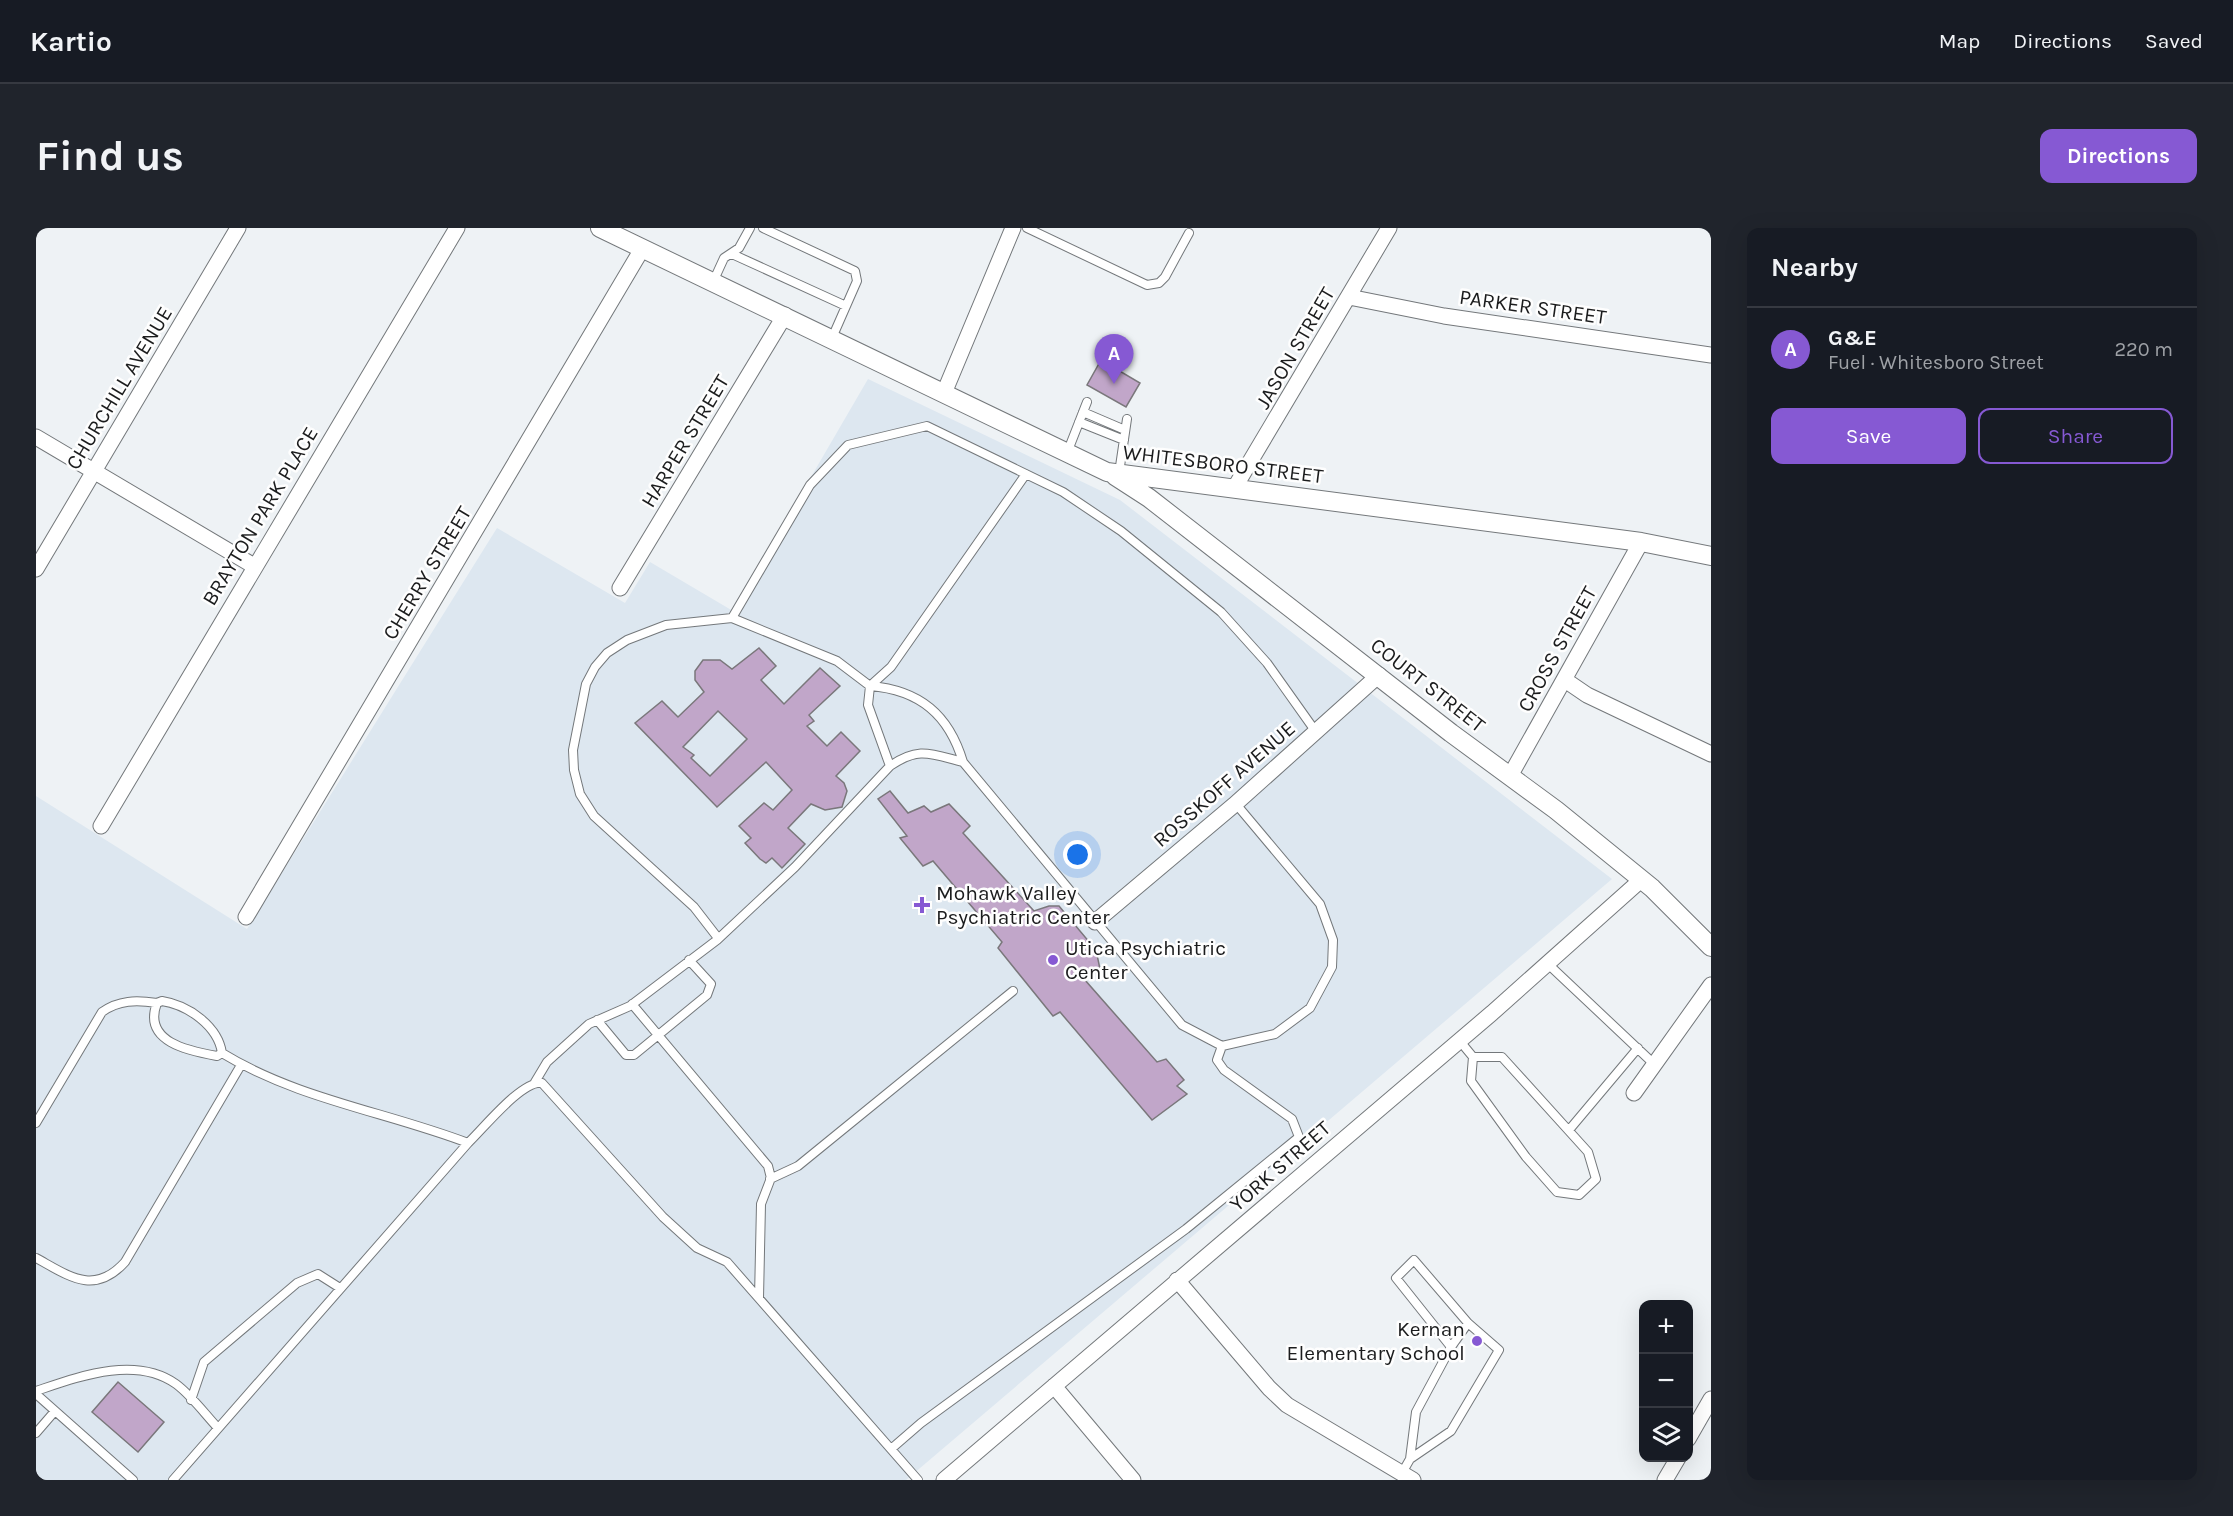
<!DOCTYPE html>
<meta charset="utf-8">
<style>
:root{--surface:#171b24;--page:#20242c;--text:#f1f3f6;--muted:#9ea1a6;--line:#363941;--accent:#8659d3}
body{margin:0;font-family:Karla,sans-serif;background:var(--page);color:var(--text)}
.controls{position:absolute;right:18px;bottom:18px;display:grid;overflow:hidden;border-radius:12px;box-shadow:0 6px 24px #0002}
.controls button{width:54px;height:54px;display:grid;place-items:center;padding:0;border:0;border-bottom:2px solid var(--line);background:var(--surface);color:var(--text);font:30px sans-serif}
.you{position:absolute;left:1042px;top:627px;width:21px;height:21px;margin:-15px;border:4px solid #fff;border-radius:50%;background:#1a73e8;box-shadow:0 0 0 9px #1a73e833}
.badge{display:grid;place-items:center;width:39px;height:39px;border-radius:50%;background:var(--accent);color:#fff;font-size:20px;font-weight:700}
.pin{position:absolute;translate:-50% -50px;filter:drop-shadow(0 2px 3px #0008)}
.pin::after{content:'';position:absolute;top:32px;width:21px;height:18px;background:inherit;clip-path:polygon(0 0,100% 0,50% 100%)}
.list{margin:0;padding:0;list-style:none}
h2{display:flex;justify-content:space-between;align-items:center;height:78px;margin:0;padding:0 24px;font-size:26px}
h2 small{font-size:20px;font-weight:400;color:var(--muted)}
.list li{display:grid;grid-template-columns:39px 1fr auto;gap:18px;align-items:center;box-sizing:border-box;height:84px;padding:0 24px;border-top:2px solid var(--line)}
.list b{display:block;font-size:22px;white-space:nowrap}
.list p{margin:0;font-size:20px;white-space:nowrap;color:var(--muted)}
.list em{font-size:20px;font-style:normal;color:var(--muted)}
.actions{display:flex;gap:12px;padding:18px 24px}
.actions a{flex:1;padding:14px 0;border:2px solid var(--accent);border-radius:12px;text-align:center;font-size:21px;color:var(--accent)}
.actions .main{background:var(--accent);color:#fff}
.icon{flex:none;width:33px;height:33px;fill:none;stroke:currentColor;stroke-width:2;stroke-linecap:round;stroke-linejoin:round}
.map{position:relative;flex:none;width:1675px;height:1252px;overflow:hidden;border-radius:12px}
header{display:flex;align-items:center;gap:36px;box-sizing:border-box;height:84px;padding:0 30px;background:var(--surface);border-bottom:2px solid var(--line)}
header strong{font-size:28px}
nav{display:flex;gap:33px;margin-inline-start:auto;font-size:21px}
.intro{display:flex;align-items:center;justify-content:space-between;box-sizing:border-box;height:144px;padding:0 36px}
h1{margin:0;font-size:42px}
.button{padding:15px 27px;border-radius:12px;background:var(--accent);color:#fff;font-size:21px;font-weight:700}
main{display:flex;gap:36px;padding:0 36px}
aside{flex:1;background:var(--surface);border-radius:12px;box-shadow:0 6px 24px #0002}
.map>svg:first-child{display:block}
.built{fill:#dde7f0}
.building{fill:#c1a6c9;stroke:#7a777b;stroke-width:1.5;fill-rule:evenodd}
.lines{fill:none;stroke-linecap:round;stroke-linejoin:round}
.service-casing{stroke:#74787b;stroke-width:10}
.minor-casing{stroke:#74787b;stroke-width:17}
.tertiary-casing{stroke:#74787b;stroke-width:20}
.service{stroke:#fff;stroke-width:8}
.minor{stroke:#fff;stroke-width:15}
.tertiary{stroke:#fff;stroke-width:18}
.poi-dot{fill:#8659d3;stroke:#fefefe;stroke-width:2}
.labels{text-anchor:middle;dominant-baseline:central;stroke-width:5;stroke-linejoin:round;paint-order:stroke}
.street-label{font-size:21px;fill:#1b1c1d;stroke:#fefefe}
.poi-label{font-size:21px;fill:#1b1c1d;stroke:#fefefe;text-anchor:start}
</style>
<header>
<strong>Kartio</strong>
<nav><a>Map</a><a>Directions</a><a>Saved</a></nav>
</header>
<div class="intro"><h1>Find us</h1><a class="button">Directions</a></div>
<main>
<div class="map">
<svg width="1675" height="1252" viewBox="0 0 1675 1252">
<rect width="100%" height="100%" fill="#eef2f5"/>
<!-- built -->
<path class="built" d="M832,151L1084,272L1576,651L870,1252H0V568L211,701L461,300L589,375L614,334L697,383Z"/>
<!-- building -->
<path class="building" d="M1065,132L1104,155L1090,179L1051,157Z
M723,420L740,438L725,452L748,476L784,440L804,458L773,487L778,493L771,498L791,518L805,504L824,523L800,548L808,555L811,563L806,579L789,582L775,576L752,600L769,616L746,640L736,630L730,635L724,631L709,615L715,610L703,598L728,575L737,582L756,562L730,534L681,579L599,495L626,473L642,489L668,464L659,452V443L667,432H684L696,441ZM682,483L711,511L674,548L655,530L658,527L647,519Z
M854,563L872,585L888,578L895,584L913,576L934,598L927,605L998,683L1013,678H1023L1060,722L1064,741L1049,752L1121,834L1130,831L1148,852L1141,858L1151,866L1116,892L1024,784L1017,788L962,720L966,714L897,633L887,638L864,610L871,608L842,571Z
M82,1154L128,1194L102,1224L56,1184Z"/>
<g class="lines">
<!-- service casing -->
<g class="service-casing">
<path id="service" d="M727,0L819,43L821,53L796,110
M991,0L1111,57L1123,55L1129,49L1153,5
M696,26L810,78
M677,54L688,30L703,20L714,0
M1047,184L1089,202
M1043,194L1088,212
M1031,225L1051,174
M1083,245L1091,191
M696,390L774,257L812,217L891,198L1027,264L1085,303L1185,384L1231,435L1280,504
M854,538L832,477L834,458C884,462 913,487 927,534
M682,710L658,679L558,588L544,566L538,542L537,522L550,456L559,439L571,425L591,412L630,397L696,390L801,433L834,458L855,439L990,246
M1512,736L1618,836
M126,773C152,777 182,798 186,825L181,828C153,823 106,814 121,775Z
M596,776L732,938L735,950L725,976L723,1070
M561,792L590,827H598L671,767L675,756L653,732
M1423,812L1437,829L1435,853L1490,929L1521,964L1543,967L1560,951L1552,924L1466,829H1437
M186,825C261,871 351,884 432,915C447,901 486,852 506,855L627,989L661,1020L691,1034L882,1252
M499,854L511,834L553,796L594,778L681,712L759,639L854,538C883,518 895,526 927,534L1146,797L1186,818L1239,806L1274,780L1296,739L1297,712L1284,676L1200,576
M0,895L66,784C83,772 100,772 121,775
M1533,902L1602,820
M734,951L762,938L977,763
M0,1030C33,1048 58,1068 89,1034L205,837
M1415,1119L1432,1095
M0,1163C42,1149 99,1127 140,1156C155,1167 169,1186 182,1200
M0,1166L97,1252
M155,1172L168,1134L261,1055L282,1046L304,1060
M0,1205L19,1183
M855,1221L885,1195L1150,1001L1263,909L1256,891L1188,842L1181,832L1186,818
M1366,1245L1374,1231L1380,1184L1415,1119L1360,1050L1378,1032L1432,1095L1463,1122L1415,1203L1374,1231
M137,1252L432,915"/>
</g>
<!-- minor casing -->
<g class="minor-casing">
<path id="minor" d="M1313,69L1408,88L1675,127
M908,165L977,0
M0,209L218,338
M1199,259L1353,0
M0,341L202,0
M584,360L749,87
M1529,452L1551,467L1675,526
M1474,548L1605,314
M65,598L421,0
M210,689L606,21
M1059,694L1198,577L1343,447
M1598,865L1675,757
M1141,1052L1233,1160L1251,1177L1377,1252
M1018,1158L1097,1252
M1652,1211L1675,1171
M908,1252L1456,785L1605,652
M1629,1252L1642,1230"/>
</g>
<!-- tertiary casing -->
<g class="tertiary-casing">
<path id="tertiary" d="M564,0L1071,244L1605,314L1675,328
M1079,248L1113,270L1415,505L1520,582L1616,660L1675,719"/>
</g>
<!-- service -->
<use href="#service" class="service"/>
<!-- minor -->
<use href="#minor" class="minor"/>
<!-- tertiary -->
<use href="#tertiary" class="tertiary"/>
</g>
<!-- markers -->
<g class="poi-dot">
<path d="M883 668h6v6h6v6h-6v6h-6v-6h-6v-6h6z"/>
<circle cx="1017" cy="732" r="6"/>
<circle cx="1441" cy="1113" r="6"/>
</g>
<g class="labels">
<!-- street labels -->
<g class="street-label">
<text transform="translate(1497 79) rotate(8)">PARKER STREET</text>
<text transform="translate(1259 120) rotate(-60)">JASON STREET</text>
<text transform="translate(83 160) rotate(-59)">CHURCHILL AVENUE</text>
<text transform="translate(649 213) rotate(-59)">HARPER STREET</text>
<text transform="translate(1187 236) rotate(7)">WHITESBORO STREET</text>
<text transform="translate(224 288) rotate(-59)">BRAYTON PARK PLACE</text>
<text transform="translate(391 345) rotate(-59)">CHERRY STREET</text>
<text transform="translate(1521 421) rotate(-61)">CROSS STREET</text>
<text transform="translate(1392 457) rotate(38)">COURT STREET</text>
<text transform="translate(1188 556) rotate(-41)">ROSSKOFF AVENUE</text>
<text transform="translate(1244 938) rotate(-41)">YORK STREET</text>
</g>
<!-- poi labels -->
<g class="poi-label">
<text x="900" y="665">Mohawk Valley<tspan x="900" dy="24">Psychiatric Center</tspan></text>
<text x="1029" y="720">Utica Psychiatric<tspan x="1029" dy="24">Center</tspan></text>
<text x="1429" y="1101" text-anchor="end">Kernan<tspan x="1429" dy="24">Elementary School</tspan></text>
</g>
</g>
</svg>
<div class="controls">
<button>+</button>
<button>−</button>
<button><svg class="icon" aria-label="layers" viewBox="0 0 24 24"><path d="M12 4l9 5-9 5-9-5zM3 14l9 5 9-5"/></svg></button>
</div>
<div class="you"></div>
<div class="pin badge" style="left:1078px;top:156px">A</div>
</div>
<aside>
<h2>Nearby<small></small></h2>
<ul class="list">
<li><span class="badge">A</span><div><b>G&amp;E</b><p>Fuel · Whitesboro Street</p></div><em>220 m</em></li>
</ul>
<div class="actions"><a class="main">Save</a><a>Share</a></div>
</aside>
</main>
